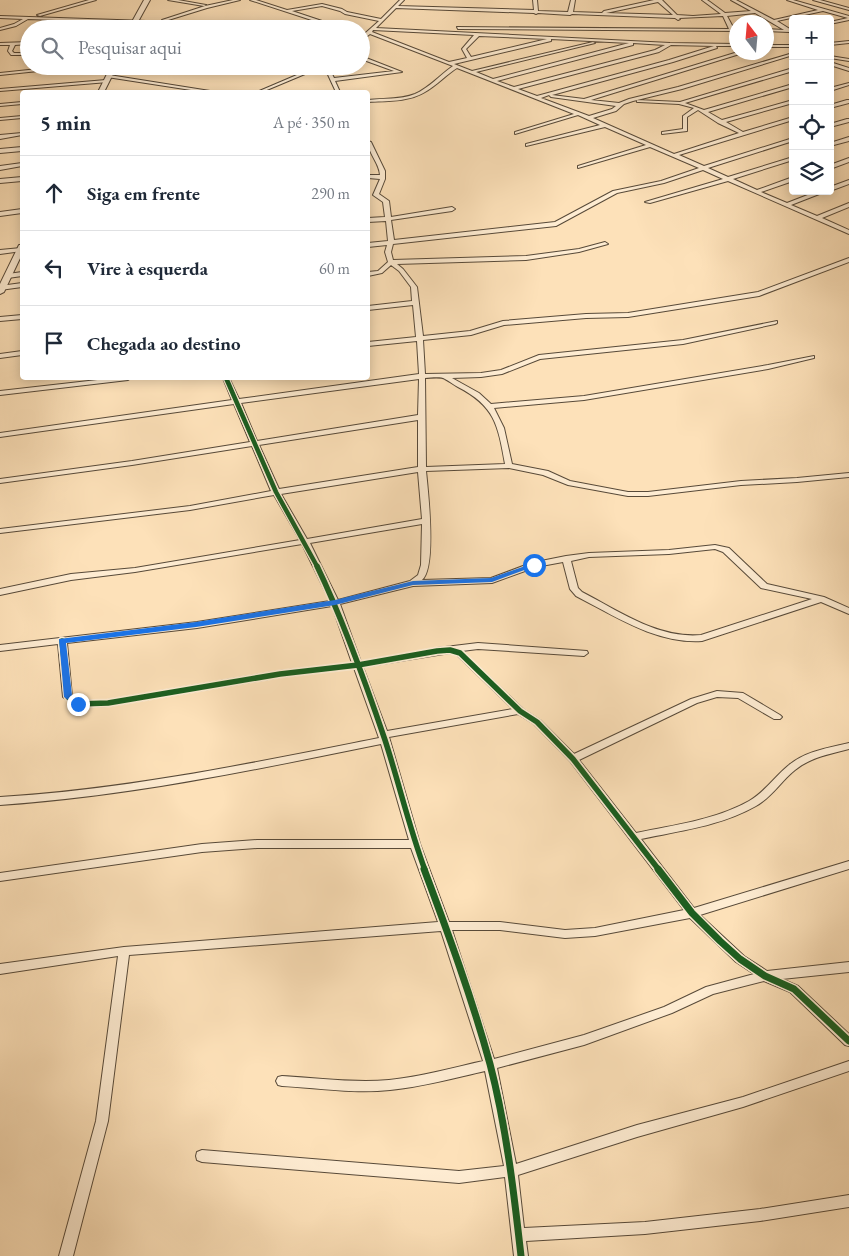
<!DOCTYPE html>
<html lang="pt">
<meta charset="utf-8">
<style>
:root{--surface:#fff;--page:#f2f2f3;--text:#1f2937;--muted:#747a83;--line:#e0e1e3}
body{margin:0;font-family:"EB Garamond",serif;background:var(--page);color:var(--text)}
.controls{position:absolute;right:15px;top:15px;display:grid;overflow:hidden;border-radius:5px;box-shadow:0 2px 12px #0003}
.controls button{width:45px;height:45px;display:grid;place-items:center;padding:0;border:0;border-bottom:1px solid var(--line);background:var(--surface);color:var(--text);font:25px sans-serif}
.compass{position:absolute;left:729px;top:15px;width:45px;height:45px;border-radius:50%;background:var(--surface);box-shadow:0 2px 12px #0003;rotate:344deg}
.stop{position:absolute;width:15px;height:15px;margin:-11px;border:4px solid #1a73e8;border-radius:50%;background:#fff}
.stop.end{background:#1a73e8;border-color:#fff;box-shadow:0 1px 5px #0008}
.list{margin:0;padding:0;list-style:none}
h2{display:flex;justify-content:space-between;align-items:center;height:65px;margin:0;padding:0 20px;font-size:21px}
h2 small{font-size:16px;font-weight:400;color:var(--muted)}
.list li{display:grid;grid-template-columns:32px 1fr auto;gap:15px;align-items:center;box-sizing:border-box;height:75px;padding:0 20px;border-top:1px solid var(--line)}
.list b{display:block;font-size:19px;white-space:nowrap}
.list em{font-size:16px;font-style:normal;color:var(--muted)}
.icon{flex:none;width:28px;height:28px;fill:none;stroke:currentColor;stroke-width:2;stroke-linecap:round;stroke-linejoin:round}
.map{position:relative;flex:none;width:849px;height:1256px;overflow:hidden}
.search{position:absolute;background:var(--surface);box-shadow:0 2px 12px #0003;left:20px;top:20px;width:350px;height:55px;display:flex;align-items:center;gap:12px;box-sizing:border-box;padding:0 18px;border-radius:28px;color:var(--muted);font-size:19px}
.panel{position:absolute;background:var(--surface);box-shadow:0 2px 12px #0003;left:20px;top:90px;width:350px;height:290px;border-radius:5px}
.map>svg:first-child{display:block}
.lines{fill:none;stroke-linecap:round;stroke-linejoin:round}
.minor-casing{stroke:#584a39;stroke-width:2}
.tertiary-casing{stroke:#584a39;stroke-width:2}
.minor{fill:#feecd2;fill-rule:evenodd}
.tertiary{fill:#feecd2;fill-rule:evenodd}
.cycleway-far2-casing{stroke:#feecd2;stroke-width:7}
.cycleway-far1-casing{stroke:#feecd2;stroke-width:9}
.cycleway-casing{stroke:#feecd2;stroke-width:10}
.cycleway-far2{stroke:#1b5e20;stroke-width:4.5}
.cycleway-far1{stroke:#1b5e20;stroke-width:5.5}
.cycleway{stroke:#1b5e20;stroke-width:7}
.route{fill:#1a73e8}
</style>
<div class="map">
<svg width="849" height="1256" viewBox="0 0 849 1256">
<rect width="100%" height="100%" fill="#fde1b9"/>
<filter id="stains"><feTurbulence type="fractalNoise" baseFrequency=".004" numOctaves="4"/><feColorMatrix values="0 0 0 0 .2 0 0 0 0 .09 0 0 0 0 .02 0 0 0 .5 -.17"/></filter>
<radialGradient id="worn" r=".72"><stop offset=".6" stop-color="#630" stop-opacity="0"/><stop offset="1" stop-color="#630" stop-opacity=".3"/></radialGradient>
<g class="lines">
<!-- minor casing -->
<g class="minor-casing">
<path id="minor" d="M89,0H96L40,16L37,15Z
M168,0H178L206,5L204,6Z
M233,0H240L207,8L165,21L162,20L205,6Z
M250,0H256L287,10L322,4L342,9L347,12L381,19L400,0H404L398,6L534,10L533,0H537L538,11L568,12L571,0H575L573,12L602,13L604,11L654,0H662L677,15L693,16L721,14L702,0H707L710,2L725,13L751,11L731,0H736L774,20L818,10L787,0H793L849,16V20L830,24V22L848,18L823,11L777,21L793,31V34L789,32L766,31V29L784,30L755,13L727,16L734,29H736V31L458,29L457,27L729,29L723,16L679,18L680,19L678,20L675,18L572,14L570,15L538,13L536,14L534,13L396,8L376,28L670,43L736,44V46H716L717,48L673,62L552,95L584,99L738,52H746L591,100L619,103L629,99L678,87L793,53V55L682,89L633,101L624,104L616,111L593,118L674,154L739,133L718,123L698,110L687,117V131L662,134V132L683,129V116L694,108L679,104L639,102H637V100L680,102L793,68V71L685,103L704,110L793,84V87L708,112L722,120L793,100V103L726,122L743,132L793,117V120L679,155L704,166L793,138V141L708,168L728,177L793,157V160L733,179L757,190L793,177V181L761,192L787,203L818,191H827L791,205L817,216L849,203V207L822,218L849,230V234L728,181L650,203L645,202L723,179L703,170L664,183L617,193L556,226L393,244L391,252L393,260L526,256L579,249L605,242L608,244L579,252L526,260L397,264L403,269L417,287L423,336L470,331L503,321L586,314L628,313L758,292L849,258V262L759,296L628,317L586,318L504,325L471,335L423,340L425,374L481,373L501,370L539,355L683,340L777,321V323L775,324L683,344L540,359L502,374L481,377L452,378L479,393L491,404L584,396L768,365L814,356V358L768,369L584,400L494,408L504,428L512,464L548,471L570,481L628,492H648L741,481L797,478L849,473V477L797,482L741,485L648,496H628L568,485L543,475L509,468L426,471C428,491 437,568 422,580L491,578L531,563L566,556L589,553L669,550L715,545L729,548L767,584L824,597L849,608V614L821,602L702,641C656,644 615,616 576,596L570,589L563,562L536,567L492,583L413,586L340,604L361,662L437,648L478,643L587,651L588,653L584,656L478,649L462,651L523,709L540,720L574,754L691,699L717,691L743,693L780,715L782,717L780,719H774L738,698L717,697L697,703L579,760L636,833C674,825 715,820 749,801C765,792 775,776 789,765C806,751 828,748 849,743V749C830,754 811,757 795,770C781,781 772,797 756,806C721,826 679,831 641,839L694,908L849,861V869L700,915L744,956L767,971L849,962V972L782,979L798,986L849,1034V1046L845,1045L790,992L764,981L713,994L672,1013L584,1045L497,1068L516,1164L637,1125L743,1097L849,1061V1071L743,1107L637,1137L518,1175L524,1228L645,1222L760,1209L849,1195V1207L760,1221L645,1234L526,1241L528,1256H514L505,1177L459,1183L202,1162L197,1160L196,1156L197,1152L202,1150L459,1171L504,1166L485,1071C454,1078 422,1087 390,1090C355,1094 318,1088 282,1086L278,1085L276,1081L278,1077L282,1076C317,1078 354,1083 389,1080C420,1077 452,1068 483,1061L441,931L129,955L108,1121L73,1256H59L96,1121L118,956L0,974V964L124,947L438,922L411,848H257L202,852L0,881V873L202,844L257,840H409L381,744C254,770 130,796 0,805V797C129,789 253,763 379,738L354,668L280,677L108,706L78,707L75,706L63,697L58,644L0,651V645L197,622L330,601L302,544L135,572L71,580L0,595V589L71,574L135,568L300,540L274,495L190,510L0,533V529L190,506L271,491L252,446L132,465L0,483V479L132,461L250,442L234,404L0,437V433L232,400L223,378H229L239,399L419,374L417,341L368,346V342L416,337L413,305L368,310V306L412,301L411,287L399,271L391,265L382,273L368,276V272L378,271L388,262L385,252L387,245L368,247V243L388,241L386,221L368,222V218L385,217L383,202L373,195L380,179L368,178V175H380C379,162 368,154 368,141L371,142L385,171V179L379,194L389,201L391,217L452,207L455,209L452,211L391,220L394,240L555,222L613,191L661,181L699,168L650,147L578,168V166L646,145L605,127L526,146V144L600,125L578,115L515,134V132L574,114L457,68C446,75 437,85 425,92C409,102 386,101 368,102V100C383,98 400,100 415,94C429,88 440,75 453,66L370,34L361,41V37L379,21L345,14L340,11L322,6L292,11L331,24L330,26ZM658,2L673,15L606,13ZM373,30L474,35L462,49L467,58L449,62L372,32ZM479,36L547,39L471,57L466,49ZM551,39L629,43L493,79L476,72L595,43L593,42L472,71L454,64L551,41ZM633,43L665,45L655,50L514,87L497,81L633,45ZM671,45L714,46L669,60L537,96L518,89L659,52ZM549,95L551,97L616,106L612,109L589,116L541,98ZM425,378C431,378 440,376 445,379C449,381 454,385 458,387C495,406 498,425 505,464L426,467ZM419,379L418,415L257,441L241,403ZM418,420V467L279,489L259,445ZM418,472L422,519L307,539L281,494ZM422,524L421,565L418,575L410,581L338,600L310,543ZM715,549L723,552L761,588L812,599L701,635C658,639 619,611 582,592L578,588L571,561L589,557L669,554ZM332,606L352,663L280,671L108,700L80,701L72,696L67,643L197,628ZM450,653L457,655L513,709L387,731L363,667ZM518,714L534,724L570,761L684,910L595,928L565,930L500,922H449L420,844L389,737ZM690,918L736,962L754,974L706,987L664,1007L584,1035L494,1059L452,930H500L565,938L595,936Z
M813,0H820L849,8V10Z
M0,16L347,28L349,29H303L28,19L16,26L0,30V28L14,24L23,19L0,18Z
M849,41V43L830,45V43Z
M29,42V44L15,45L12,51L14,53H29V55H11L8,51L10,45H0V43Z
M766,45H793V47H766Z
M361,56L402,72L335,81L340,92H336L324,66L262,92H257L318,66H328L334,78L394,71L361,59Z
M830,56L849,59V61L830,58Z
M830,62L849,68V71L830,65Z
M67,66H86L0,75V73Z
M109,75L210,91L212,92H204L107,77V76Z
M106,80L108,81V82L0,91V89Z
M849,83V85L830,91V88Z
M847,100H849V103L830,108V105Z
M22,102V104L0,106V104Z
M22,116V118L0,120V118Z
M847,119H849V122L830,127V124Z
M22,133V135L0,139V135Z
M849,137V141L830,146V143Z
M22,147V151L0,153V149Z
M849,158V162L830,169V165Z
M22,163V166L0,170V166Z
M22,177V181L0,183V179Z
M849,180V184L830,191V187Z
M22,209V213L0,216V212Z
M21,248L22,249V251L0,254V250Z
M22,272V276L8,278L5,276L8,274Z
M22,283V287L0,290V286Z
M22,315V319L0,321V317Z
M22,351V355L0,358V354Z
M115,378H131L128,380L0,395V391Z"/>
</g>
<!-- tertiary casing -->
<g class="tertiary-casing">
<path id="tertiary" d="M144,0H150L134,29H128Z
M111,66H117L104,92H98Z
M19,245H22V254L4,292L0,294V284Z"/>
</g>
<!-- minor -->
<use href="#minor" class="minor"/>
<!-- tertiary -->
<use href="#tertiary" class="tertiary"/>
<!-- cycleway-far2 casing -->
<g class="cycleway-far2-casing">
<path id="cycleway-far2" d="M226,378L276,492L318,568"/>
</g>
<!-- cycleway-far1 casing -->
<g class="cycleway-far1-casing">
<path id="cycleway-far1" d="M317,566C344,622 365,681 385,740C399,783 409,827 425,870
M62,641L68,697L78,704L108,703L280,674L358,665L437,651L450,650L460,653L520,711L537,722L573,759L659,870"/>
</g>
<!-- cycleway casing -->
<g class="cycleway-casing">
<path id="cycleway" d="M424,869C448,933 472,998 490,1064C506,1125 514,1193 521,1256
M658,869L692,913L720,941L740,959L765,976L794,989L849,1041"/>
</g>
<!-- cycleway-far2 -->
<use href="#cycleway-far2" class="cycleway-far2"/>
<!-- cycleway-far1 -->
<use href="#cycleway-far1" class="cycleway-far1"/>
<!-- cycleway -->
<use href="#cycleway" class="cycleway"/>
</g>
<!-- route -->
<path class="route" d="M531,564L538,565L492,582L413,585L335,605L196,627L66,643L72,695L82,704L78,707L64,697L59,639L196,622L335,600L413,581L491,578Z"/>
<rect width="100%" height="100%" filter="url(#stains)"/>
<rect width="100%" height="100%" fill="url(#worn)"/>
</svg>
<div class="controls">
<button>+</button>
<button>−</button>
<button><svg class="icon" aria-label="locate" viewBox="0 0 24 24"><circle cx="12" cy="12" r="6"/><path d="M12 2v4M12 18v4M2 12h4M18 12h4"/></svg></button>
<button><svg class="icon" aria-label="layers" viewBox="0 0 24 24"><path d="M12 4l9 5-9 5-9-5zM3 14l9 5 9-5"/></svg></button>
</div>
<svg class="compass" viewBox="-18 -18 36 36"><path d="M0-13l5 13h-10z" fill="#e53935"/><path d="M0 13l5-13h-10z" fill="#747a83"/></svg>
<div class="stop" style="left:534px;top:565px"></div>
<div class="stop end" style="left:78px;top:704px"></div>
<div class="search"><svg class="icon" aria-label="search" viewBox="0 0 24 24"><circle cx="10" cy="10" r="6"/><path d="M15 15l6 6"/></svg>Pesquisar aqui</div>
<section class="panel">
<h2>5 min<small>A pé · 350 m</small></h2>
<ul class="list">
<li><svg class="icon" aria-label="ahead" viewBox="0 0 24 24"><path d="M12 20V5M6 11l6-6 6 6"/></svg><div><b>Siga em frente</b></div><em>290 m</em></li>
<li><svg class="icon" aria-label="left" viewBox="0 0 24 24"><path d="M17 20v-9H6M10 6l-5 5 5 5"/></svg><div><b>Vire à esquerda</b></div><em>60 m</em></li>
<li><svg class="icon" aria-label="arrive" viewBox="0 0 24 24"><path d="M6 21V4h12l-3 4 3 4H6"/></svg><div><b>Chegada ao destino</b></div></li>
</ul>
</section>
</div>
